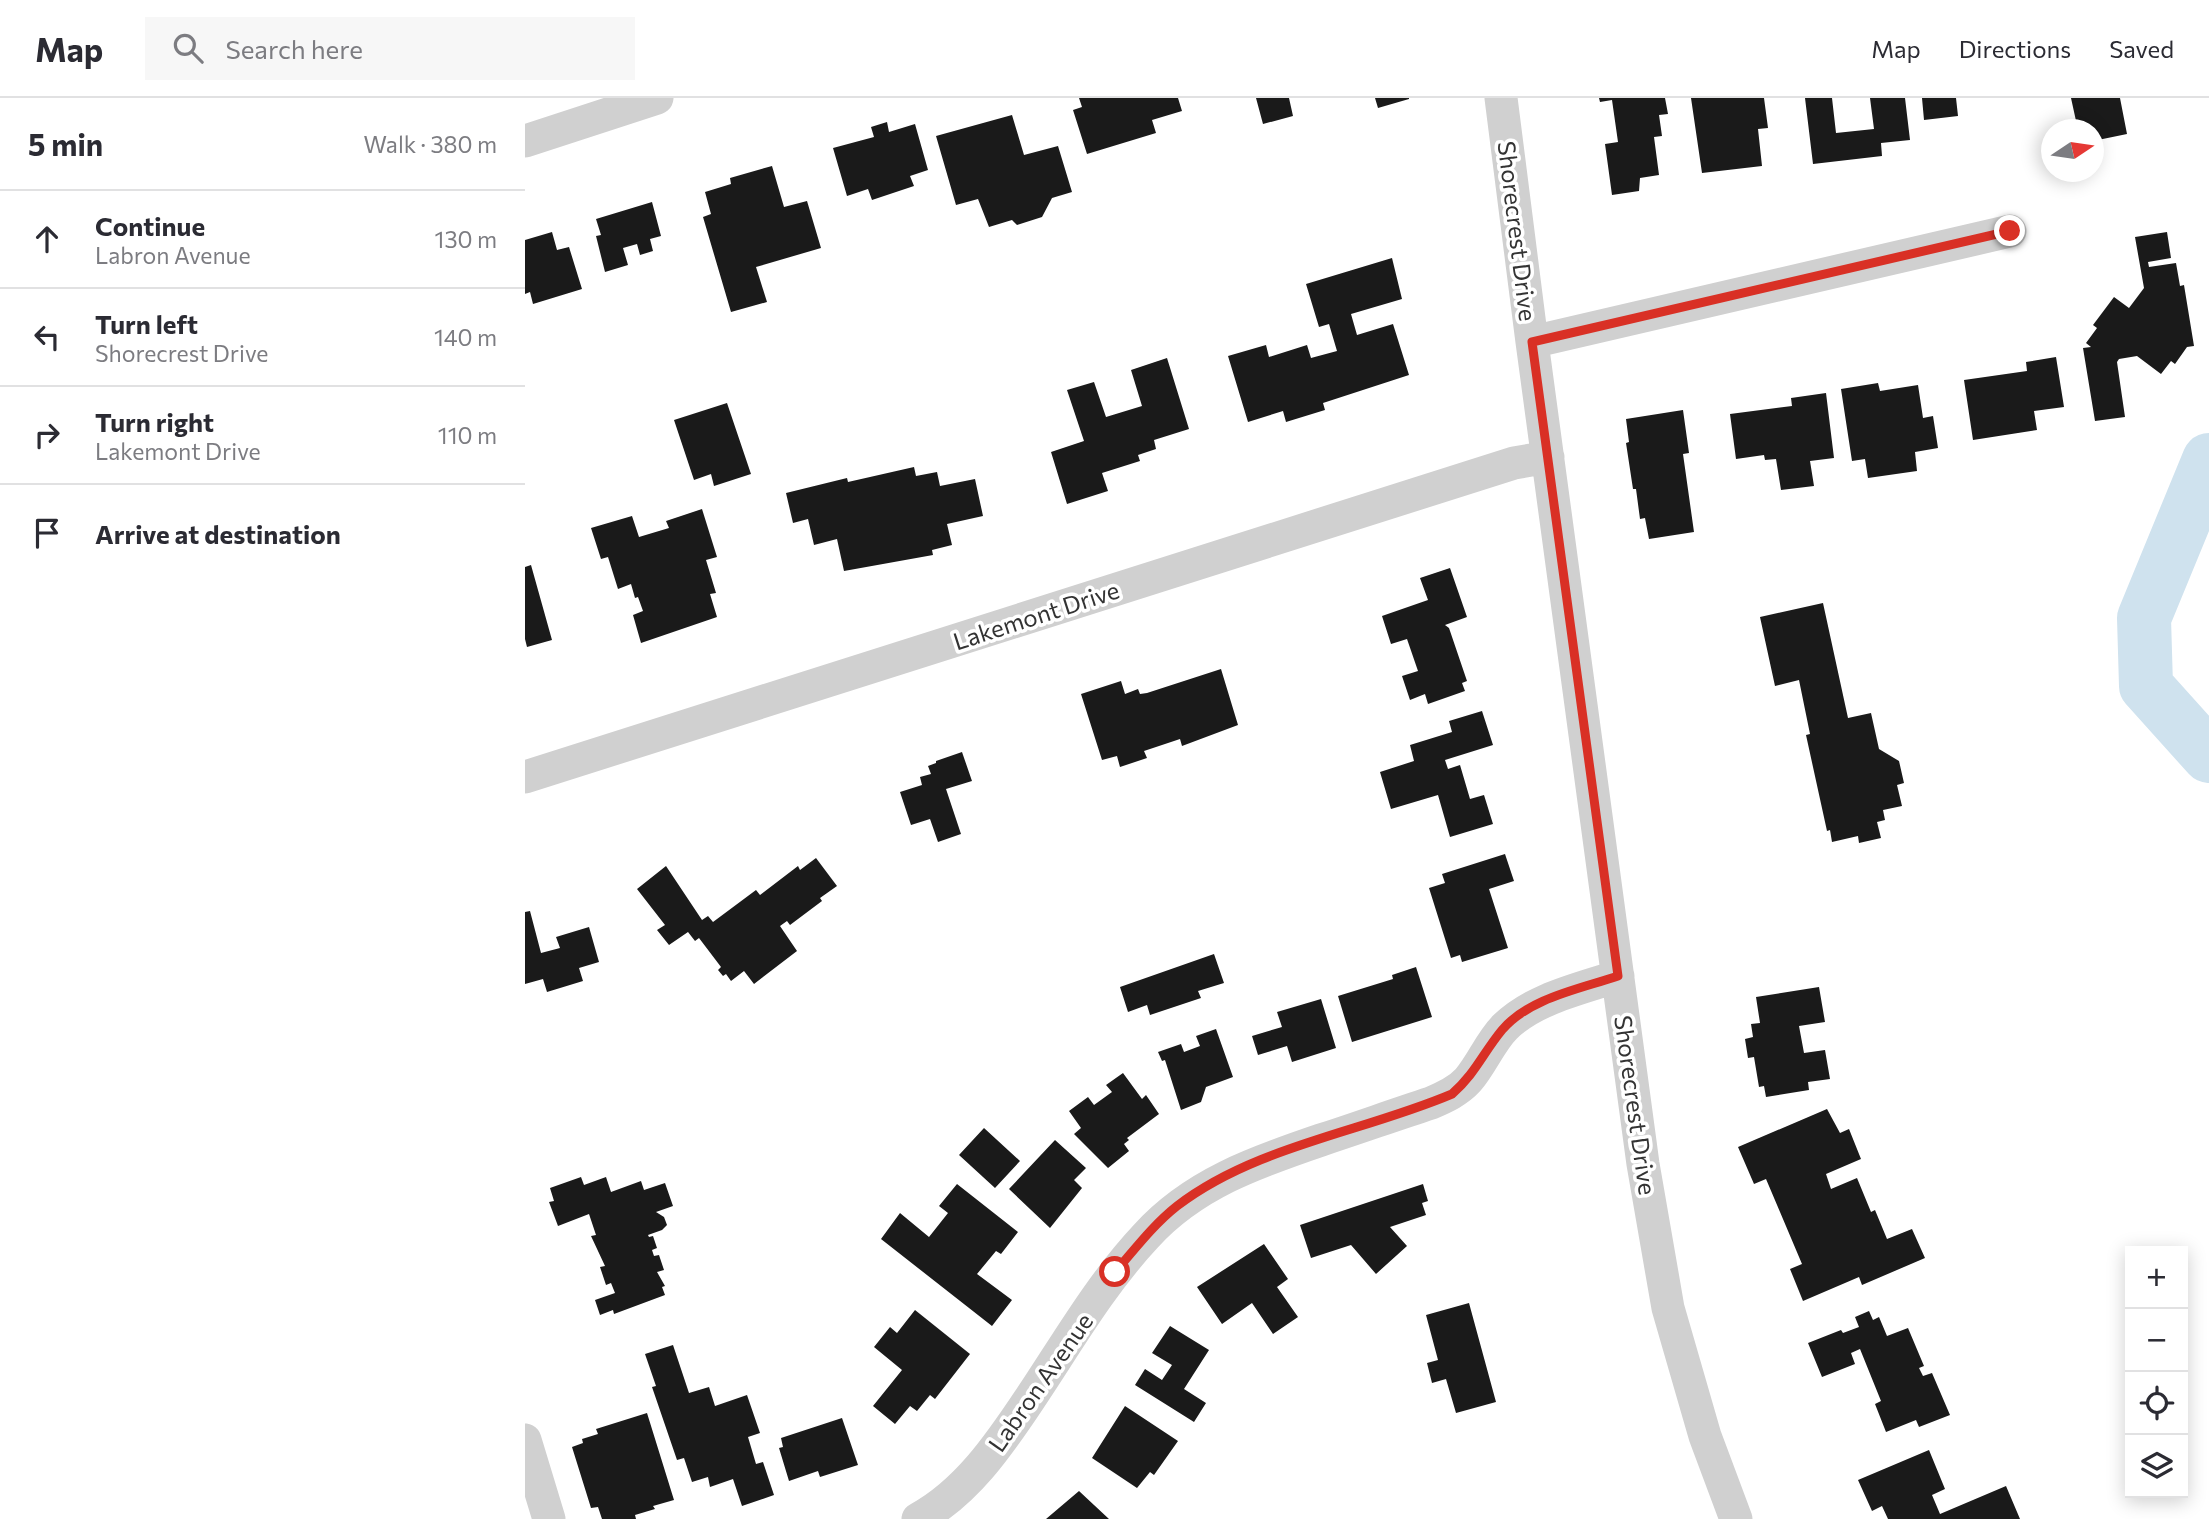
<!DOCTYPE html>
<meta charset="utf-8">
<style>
:root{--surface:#fff;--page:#f7f7f7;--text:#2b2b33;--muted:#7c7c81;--line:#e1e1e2}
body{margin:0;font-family:Commissioner,sans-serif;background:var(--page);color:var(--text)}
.controls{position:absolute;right:21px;bottom:21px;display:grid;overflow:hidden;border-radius:0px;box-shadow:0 4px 18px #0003}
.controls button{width:63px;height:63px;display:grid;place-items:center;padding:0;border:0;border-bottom:2px solid var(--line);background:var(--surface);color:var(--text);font:35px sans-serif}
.compass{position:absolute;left:1516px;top:21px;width:63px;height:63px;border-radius:50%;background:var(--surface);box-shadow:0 4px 18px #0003;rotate:77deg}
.stop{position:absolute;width:21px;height:21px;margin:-16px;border:5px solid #d93025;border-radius:50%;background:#fff}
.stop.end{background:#d93025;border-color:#fff;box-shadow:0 2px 7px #0008}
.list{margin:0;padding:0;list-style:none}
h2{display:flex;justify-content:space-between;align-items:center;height:91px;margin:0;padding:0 28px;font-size:30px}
h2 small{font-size:23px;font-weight:400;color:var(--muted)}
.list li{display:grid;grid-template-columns:46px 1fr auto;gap:21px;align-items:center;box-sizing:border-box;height:98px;padding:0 28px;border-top:2px solid var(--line)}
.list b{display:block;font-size:26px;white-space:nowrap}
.list p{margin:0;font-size:23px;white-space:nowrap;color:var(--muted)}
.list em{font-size:23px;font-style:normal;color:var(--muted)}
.icon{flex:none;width:38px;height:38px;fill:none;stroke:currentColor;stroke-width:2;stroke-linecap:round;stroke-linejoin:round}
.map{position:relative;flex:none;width:1684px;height:1421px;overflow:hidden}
header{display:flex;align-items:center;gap:42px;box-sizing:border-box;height:98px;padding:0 35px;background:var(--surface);border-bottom:2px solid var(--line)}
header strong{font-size:33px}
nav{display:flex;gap:38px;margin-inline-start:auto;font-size:24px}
.search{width:490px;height:63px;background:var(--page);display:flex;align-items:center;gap:18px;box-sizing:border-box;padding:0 24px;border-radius:0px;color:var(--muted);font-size:26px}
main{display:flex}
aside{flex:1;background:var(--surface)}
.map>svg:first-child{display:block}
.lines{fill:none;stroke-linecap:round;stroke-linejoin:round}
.river{stroke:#cfe2ee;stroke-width:54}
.building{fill:#1a1a1a}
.street{stroke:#d0d0d0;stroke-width:33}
.route{stroke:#d93025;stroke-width:9}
.labels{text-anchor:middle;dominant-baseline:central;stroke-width:7;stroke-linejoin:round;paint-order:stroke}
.street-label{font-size:24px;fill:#333;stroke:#fff}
</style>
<header>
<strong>Map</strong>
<div class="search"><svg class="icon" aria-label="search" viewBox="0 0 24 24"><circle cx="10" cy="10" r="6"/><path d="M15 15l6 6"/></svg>Search here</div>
<nav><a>Map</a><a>Directions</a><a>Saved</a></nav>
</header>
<main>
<aside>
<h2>5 min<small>Walk · 380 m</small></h2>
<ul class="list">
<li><svg class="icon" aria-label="ahead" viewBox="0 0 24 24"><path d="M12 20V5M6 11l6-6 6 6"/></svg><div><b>Continue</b><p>Labron Avenue</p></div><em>130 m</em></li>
<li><svg class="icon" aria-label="left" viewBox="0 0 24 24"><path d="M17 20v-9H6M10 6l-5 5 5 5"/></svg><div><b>Turn left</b><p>Shorecrest Drive</p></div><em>140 m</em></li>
<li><svg class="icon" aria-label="right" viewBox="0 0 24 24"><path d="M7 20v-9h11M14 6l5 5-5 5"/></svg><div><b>Turn right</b><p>Lakemont Drive</p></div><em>110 m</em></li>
<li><svg class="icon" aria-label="arrive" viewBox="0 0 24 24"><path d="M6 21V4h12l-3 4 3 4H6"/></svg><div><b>Arrive at destination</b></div></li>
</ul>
</aside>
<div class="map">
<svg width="1684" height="1421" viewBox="0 0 1684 1421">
<rect width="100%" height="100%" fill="#fff"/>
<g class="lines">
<!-- river -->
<path class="river" d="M1684,362L1619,520L1621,588L1684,658"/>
</g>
<!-- building -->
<path class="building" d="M554,0H653L657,13L627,22L631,35L562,56L548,12L557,9Z
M731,0H764L768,18L738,26Z
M850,0H884V1L853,10Z
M1074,0H1140L1143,16L1134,17L1137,38L1129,39L1134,77L1115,80L1114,93L1087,97L1080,46L1093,44L1087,2L1075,4Z
M1166,0H1239L1243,30L1233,31L1237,68L1177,75Z
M1280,0H1307L1311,35L1349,31L1345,0H1380L1385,42L1356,45L1357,58L1288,66Z
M1397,0H1431L1433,18L1399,22Z
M1546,0H1595L1602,36L1568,43V32H1553Z
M487,17L499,57L533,48L547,94L527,100L517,119L492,127L487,122L464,129L453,101L431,107L411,38Z
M362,24L364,34L390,26L403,72L385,78L389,88L347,102L343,91L322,98L308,50L349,39L346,29Z
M247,68L259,109L282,103L296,150L231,169L242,204L206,214L178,119L186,116L180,94L206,86L205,80Z
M127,104L136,138L125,141L128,153L115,157L112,146L98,150L103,167L80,174L71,138L76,137L71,121Z
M27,134L32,152L44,149L57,191L8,206L5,194L0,196V142Z
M1642,134L1646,160L1623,164L1624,169L1651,165L1655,188L1659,187L1669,248L1662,249L1650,266L1646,263L1636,276L1612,258L1594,261L1592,264L1600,319L1570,323L1558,250L1566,249L1561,245L1572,230L1568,227L1589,199L1604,210L1619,190L1610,139Z
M867,160L877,201L826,216L832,237L868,226L884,277L798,305L800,312L761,324L758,313L723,324L703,258L741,247L744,259L782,247L786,260L812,253L804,226L794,229L781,186Z
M1531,259L1539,309L1509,313L1512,332L1448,342L1439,282L1502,273L1501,264Z
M642,260L664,331L629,342L631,351L613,357L615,363L577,375L583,393L542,406L526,354L559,343L542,292L569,284L581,319L617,308L606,272Z
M1353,285L1355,293L1393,287L1398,320L1408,318L1413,350L1390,354L1392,373L1343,380L1340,361L1327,363L1316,291Z
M1301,295L1309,360L1285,363L1289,388L1256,392L1251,361L1240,362L1239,357L1211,361L1205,316L1267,308L1266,300Z
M202,305L226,376L189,388L186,376L169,382L149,322Z
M1158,312L1164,355L1158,356L1169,434L1124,441L1120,420L1115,421L1111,391H1108L1101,345L1104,344L1101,321Z
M389,369L391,378L412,374L415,388L450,381L458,418L422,426L427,447L407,452L408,457L319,473L312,441L289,447L283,421L268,425L261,395L322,380L323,384Z
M177,411L192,459L181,462L191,495L185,496L192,519L116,545L108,517L118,513L113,499L110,500L106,486L93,491L83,459L76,461L66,430L107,418L114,439L144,430L141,423Z
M6,467L27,542L2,549L0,541V469Z
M925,470L942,519L920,527L924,530L942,583L937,585L940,593L903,606L900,596L885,602L877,578L893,573L882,541L866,546L857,518L903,502L895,480Z
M1298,505L1323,620L1346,615L1354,651L1374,663L1379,685L1372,687L1377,708L1358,712L1360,722L1352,724L1356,740L1334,745L1333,738L1307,744L1305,732L1302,733L1281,637L1285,636L1274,582L1250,588L1235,519Z
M696,571L713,627L657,648L655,641L619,653L622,660L595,669L592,658L577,662L556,596L596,583L600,596L613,591L615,596L622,595Z
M957,613L968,647L920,662L923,671L935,667L945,701L959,697L968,726L925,739L913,697L866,711L855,674L889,663L885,647L927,634L924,623Z
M437,654L447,683L421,691L436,736L413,744L405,721L386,727L375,694L397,687L395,679L406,676L403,668L411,665V663Z
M980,756L989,783L964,791L983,850L937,864L935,857L926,860L904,790L920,785L917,776Z
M291,760L312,788L295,800L297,803L265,827L262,823L255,828L272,853L229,886L219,873L206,883L201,876L198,878L193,872L196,869L174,840L170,843L163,834L144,847L132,832L140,827L112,791L141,768L177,822L183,818L188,824L231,792L235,797L273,768L275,772Z
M5,813L16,855L35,850L31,839L64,829L74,864L54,870L58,883L22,894L18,881L0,886V814Z
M689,856L699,885L673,893L676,900L625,917L622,907L603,914L595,889Z
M891,869L907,919L827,944L813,898L868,881L867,877Z
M1294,889L1300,924L1274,928L1279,955L1300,952L1305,981L1283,984L1284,992L1241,999L1239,988L1234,989L1229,959L1223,960L1220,941L1228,939L1226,926L1235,925L1231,899Z
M796,901L811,950L767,964L762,948L733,957L727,938L757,929L752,914Z
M691,931L708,979L681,989L676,1004L656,1012L640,962L637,963L633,954L656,946L659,954L675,948L671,938Z
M598,975L617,1001L621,997L634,1016L602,1040L604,1042L599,1046L604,1053L583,1070L549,1036L556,1030L544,1013L563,999L569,1007L587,994L581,987Z
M1302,1011L1315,1035L1324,1031L1336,1061L1301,1076L1306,1091L1332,1080L1346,1114L1350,1112L1362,1141L1387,1131L1400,1160L1337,1187L1334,1179L1278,1203L1265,1171L1277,1166L1241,1081L1229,1086L1213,1049Z
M459,1030L495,1063L470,1090L434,1057Z
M530,1042L561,1070L549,1082L557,1090L525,1130L484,1091Z
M56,1079L59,1087L81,1079L86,1094L116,1083L119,1092L140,1085L148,1108L131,1114L139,1119L142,1127L137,1132L123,1137L124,1139L128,1138L132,1150L127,1152L129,1158L134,1157L139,1172L132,1174L140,1188L137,1189L140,1197L89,1216L88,1212L75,1217L70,1202L90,1195L86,1185L81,1187L75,1169L80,1168L66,1138L71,1137L64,1116L33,1128L24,1104L29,1103L25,1090Z
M432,1086L493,1134L476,1156L471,1153L452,1176L487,1202L467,1228L356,1141L375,1115L404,1139L423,1115L414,1108Z
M898,1086L903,1103L897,1105L901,1117L865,1129L882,1148L851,1176L826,1147L786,1160L775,1127Z
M739,1146L763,1181L752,1189L773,1219L748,1236L727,1205L697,1226L672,1189Z
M944,1205L971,1304L931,1315L921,1281L907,1285L902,1265L913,1262L901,1217Z
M390,1212L445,1256L410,1301L405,1297L392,1313L385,1308L370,1326L348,1308L377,1272L349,1249L365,1229L372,1235Z
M1344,1213L1348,1222L1354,1219L1362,1238L1383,1230L1399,1268L1394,1270L1398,1278L1407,1275L1425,1317L1394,1329L1391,1322L1361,1334L1350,1306L1356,1303L1335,1251L1326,1255L1330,1266L1297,1279L1283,1245L1316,1232L1318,1235L1334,1229L1330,1219Z
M645,1228L684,1252L659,1291L681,1305L669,1324L610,1287L620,1271L637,1282L647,1267L627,1255Z
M148,1247L164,1295L184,1289L190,1308L222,1297L235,1335L223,1339L231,1366L238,1364L249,1397L217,1408L208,1381L185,1389L183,1379L167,1384L159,1360L152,1362L127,1289L131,1288L120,1256Z
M600,1308L653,1343L629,1377L625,1374L612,1390L567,1360Z
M122,1315L149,1402L128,1408L130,1411L110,1417L111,1421H77L73,1409L66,1410L47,1349L58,1345L57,1341L73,1336L71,1331Z
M317,1320L333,1367L295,1379L293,1373L264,1383L254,1350L258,1349L256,1340Z
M1404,1352L1420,1391L1407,1397L1415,1416L1481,1388L1495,1421H1363L1357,1408L1347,1413L1333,1382Z
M554,1393L584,1421H521Z"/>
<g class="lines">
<!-- street -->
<path class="street" d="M976,0L1007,244L1118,1066L1143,1210L1180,1338L1211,1421
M0,43L132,0
M1007,244L1485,133
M0,679L989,365L1023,359
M0,1342L24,1421
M393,1421C441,1395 474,1347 504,1302C541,1247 575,1187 621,1138C668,1086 731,1064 796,1042C833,1030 869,1017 906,1005C920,999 933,993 943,982C957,966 965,944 980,929C1010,900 1055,891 1093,878"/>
</g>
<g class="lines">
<!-- route -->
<path class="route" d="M590,1174C610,1151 628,1127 652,1108C730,1048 838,1034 927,996C950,976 958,955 977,932C1004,900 1055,891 1093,878L1007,244L1485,133"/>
</g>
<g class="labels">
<!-- street labels -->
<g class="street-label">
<text transform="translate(993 133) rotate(83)">Shorecrest Drive</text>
<text transform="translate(511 517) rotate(-18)">Lakemont Drive</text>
<text transform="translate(1111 1007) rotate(82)">Shorecrest Drive</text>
<text transform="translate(515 1284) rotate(-55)">Labron Avenue</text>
</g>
</g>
</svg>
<div class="controls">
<button>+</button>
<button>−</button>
<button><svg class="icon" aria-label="locate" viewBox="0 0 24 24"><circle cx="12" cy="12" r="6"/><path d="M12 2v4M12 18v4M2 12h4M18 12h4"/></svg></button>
<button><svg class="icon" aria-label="layers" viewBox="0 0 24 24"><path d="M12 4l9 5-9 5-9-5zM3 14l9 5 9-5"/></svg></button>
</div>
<svg class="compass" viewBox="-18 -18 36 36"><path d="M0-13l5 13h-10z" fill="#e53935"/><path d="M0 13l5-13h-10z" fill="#7c7c81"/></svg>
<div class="stop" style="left:590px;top:1174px"></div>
<div class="stop end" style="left:1485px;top:133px"></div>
</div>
</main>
